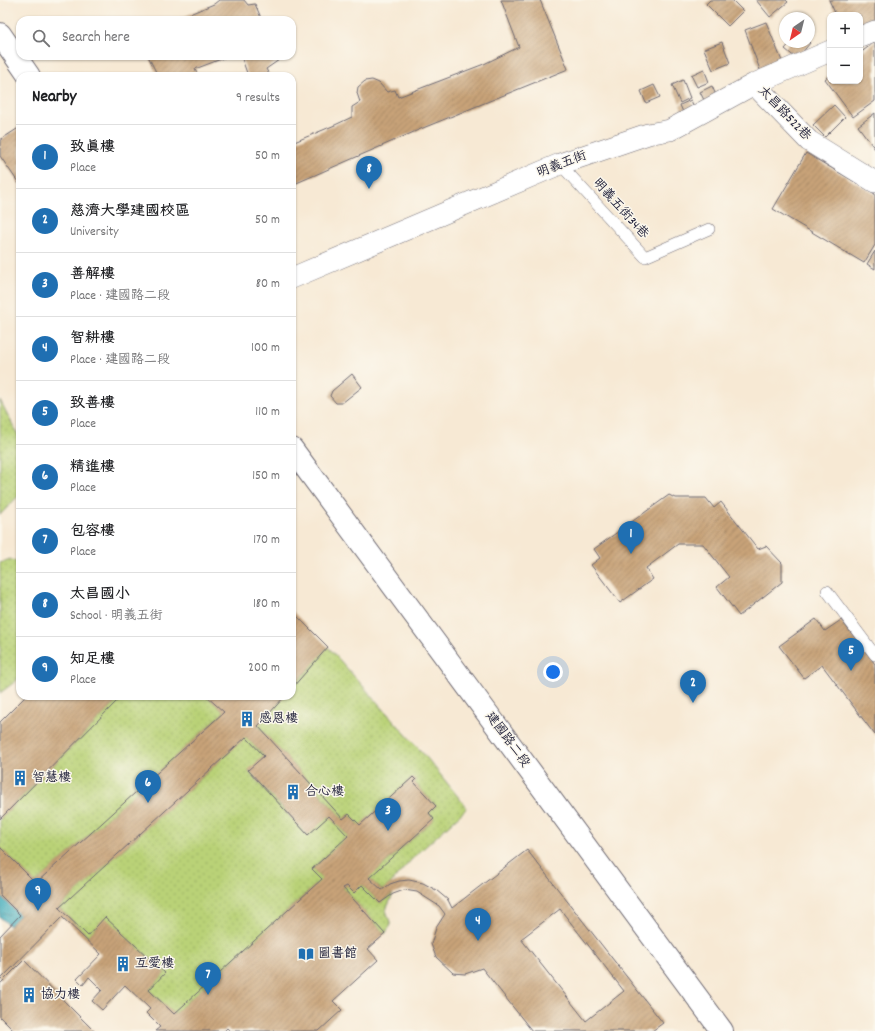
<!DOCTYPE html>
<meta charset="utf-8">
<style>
:root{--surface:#fff;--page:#f6f6f6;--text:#202124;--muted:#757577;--line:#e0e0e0;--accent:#1f6fb2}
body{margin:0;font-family:Dekko,"LXGW WenKai TC",sans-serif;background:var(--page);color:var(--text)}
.controls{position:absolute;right:12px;top:12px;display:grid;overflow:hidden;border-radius:8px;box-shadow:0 1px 3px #0004}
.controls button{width:36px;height:36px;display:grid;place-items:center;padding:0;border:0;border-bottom:1px solid var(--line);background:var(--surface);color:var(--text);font:20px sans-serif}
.compass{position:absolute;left:779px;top:12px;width:36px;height:36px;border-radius:50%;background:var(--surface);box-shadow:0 1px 3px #0004;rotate:215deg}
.you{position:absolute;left:553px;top:672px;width:14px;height:14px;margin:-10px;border:3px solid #fff;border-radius:50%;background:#1a73e8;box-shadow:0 0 0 6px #1a73e833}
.badge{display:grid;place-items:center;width:26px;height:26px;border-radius:50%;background:var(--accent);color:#fff;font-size:13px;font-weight:700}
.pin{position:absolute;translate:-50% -33px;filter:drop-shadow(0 1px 2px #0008)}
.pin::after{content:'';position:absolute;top:21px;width:14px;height:12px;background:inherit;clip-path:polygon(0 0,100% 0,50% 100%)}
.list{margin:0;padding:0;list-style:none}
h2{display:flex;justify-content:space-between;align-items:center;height:52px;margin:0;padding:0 16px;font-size:17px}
h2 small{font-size:13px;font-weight:400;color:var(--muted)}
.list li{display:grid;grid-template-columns:26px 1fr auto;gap:12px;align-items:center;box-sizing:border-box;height:64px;padding:0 16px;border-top:1px solid var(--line)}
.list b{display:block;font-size:15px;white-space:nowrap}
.list p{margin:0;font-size:13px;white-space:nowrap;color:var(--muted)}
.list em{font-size:13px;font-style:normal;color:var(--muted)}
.icon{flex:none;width:22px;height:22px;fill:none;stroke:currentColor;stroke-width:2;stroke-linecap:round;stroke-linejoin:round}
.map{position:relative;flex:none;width:875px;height:1031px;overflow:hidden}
.search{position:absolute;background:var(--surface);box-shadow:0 1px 3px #0004;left:16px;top:16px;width:280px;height:44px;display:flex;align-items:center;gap:10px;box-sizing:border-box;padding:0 14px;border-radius:12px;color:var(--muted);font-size:15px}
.panel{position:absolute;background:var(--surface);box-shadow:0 1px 3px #0004;left:16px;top:72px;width:280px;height:628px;border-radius:12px}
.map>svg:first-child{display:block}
.grass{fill:url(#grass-dots);stroke:#6e7a59}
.water{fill:url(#water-ripples);stroke:#2e667a}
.building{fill:url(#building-hatch);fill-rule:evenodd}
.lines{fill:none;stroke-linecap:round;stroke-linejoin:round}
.service-casing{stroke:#6d6871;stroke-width:12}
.minor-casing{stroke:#6d6871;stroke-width:22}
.tertiary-casing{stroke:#6d6871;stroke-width:24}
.service{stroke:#fff;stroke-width:11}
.minor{stroke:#fff;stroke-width:21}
.tertiary{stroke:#fff;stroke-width:22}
.labels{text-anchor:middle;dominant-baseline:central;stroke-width:3;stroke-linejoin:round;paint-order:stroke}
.street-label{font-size:13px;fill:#22223b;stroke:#fbf7ec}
.poi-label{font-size:13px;fill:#22223b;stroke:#fbf7ec;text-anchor:start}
</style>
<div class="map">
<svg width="875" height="1031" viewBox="0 0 875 1031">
<defs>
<pattern id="grass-dots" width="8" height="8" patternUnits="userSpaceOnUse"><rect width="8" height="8" fill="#b9d277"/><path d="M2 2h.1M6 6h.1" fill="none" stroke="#9fb468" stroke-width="1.8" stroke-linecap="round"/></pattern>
<pattern id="water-ripples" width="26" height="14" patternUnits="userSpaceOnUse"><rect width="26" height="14" fill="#3ba9b9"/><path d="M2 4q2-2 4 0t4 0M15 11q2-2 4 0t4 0" fill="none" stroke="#318998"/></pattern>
<pattern id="building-hatch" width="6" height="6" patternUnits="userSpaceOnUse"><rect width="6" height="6" fill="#c8a378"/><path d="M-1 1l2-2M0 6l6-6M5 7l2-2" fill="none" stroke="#a28464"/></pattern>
</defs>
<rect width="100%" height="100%" fill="#fbf7ec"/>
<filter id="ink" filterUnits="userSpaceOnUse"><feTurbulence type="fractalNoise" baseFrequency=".025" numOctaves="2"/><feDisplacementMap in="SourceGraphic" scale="8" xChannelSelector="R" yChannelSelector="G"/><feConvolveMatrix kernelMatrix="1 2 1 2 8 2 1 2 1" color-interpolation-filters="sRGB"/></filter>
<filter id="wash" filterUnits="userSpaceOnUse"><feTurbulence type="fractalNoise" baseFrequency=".012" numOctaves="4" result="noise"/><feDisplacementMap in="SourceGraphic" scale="16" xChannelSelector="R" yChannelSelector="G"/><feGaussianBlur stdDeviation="0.9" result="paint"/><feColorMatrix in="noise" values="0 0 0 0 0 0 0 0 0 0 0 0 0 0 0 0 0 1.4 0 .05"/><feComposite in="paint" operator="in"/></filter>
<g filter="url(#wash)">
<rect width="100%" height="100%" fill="#f7e9d4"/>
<!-- grass -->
<path class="grass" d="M0,400L20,439V494L0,515Z
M10,559L20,564V676L16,681L0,693V563Z
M328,647L427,758L467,808L412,859L390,884L382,890L369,878L434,819L429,813L436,806L414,782L416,780L413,777L360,825L349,814L343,819L258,726L285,696H292V688Z
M122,696H206L224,712L36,883L0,847V819Z
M246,737L264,756L248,771L307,835L329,816L348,836L312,869L322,879L174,1014L149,990L165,973L105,918L88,936L59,908Z
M362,885L380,903L393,894L386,910L391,925L385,934L343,888L347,886Z"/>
<!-- water -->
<path class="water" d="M0,895L20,915L10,926L0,917Z"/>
<g id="blocks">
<!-- building -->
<path class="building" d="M219,0H244L248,5L255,4L262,20H175L214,4Z
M501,0H540L568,69L423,128L292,185V143L335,125L352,117V107L360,102L357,93L358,87L365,81L372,80L379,83L387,92L395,90L398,97L484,64L519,47Z
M710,0H732L743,11L728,26L706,4Z
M756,0H786L788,2L770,17Z
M829,0H875V28L860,35V15H836Z
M766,22L784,66L762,75L745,30Z
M722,42L730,63L713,70L704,49Z
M791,42H809L810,43L797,59L785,49Z
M875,42V101L853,117L825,79L830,75V81H860V53Z
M148,56H229L195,69L198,76H158Z
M241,56H278L279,60L266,69L270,76H248Z
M704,69L709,82L697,87L691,75Z
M683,80L690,98L680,103L672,85Z
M654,85L660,97L646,103L641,91Z
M712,86L718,100L707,106L700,92Z
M691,100L696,113L685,117L680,105Z
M834,105L845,117L825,137L813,125Z
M875,113V149L858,126Z
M20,127V185L0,156V140Z
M806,153L875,194V245L864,263L773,209Z
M875,251V269L867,264Z
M352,374L362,387L342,403H336L330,396L332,391Z
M669,495L675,498H706L714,508L721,502L758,549L766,546L782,563V582L739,616L717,587L729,577L703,544H678L646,568L653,579L620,603L591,565L600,558L594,549Z
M292,611L328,647L292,688Z
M816,619L825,631L841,620L875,664V735L822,665L804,678L779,646Z
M26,696H122L0,819V722Z
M206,696H285L258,726L343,819L349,814L360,825L413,777L416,780L414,782L436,806L429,813L434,819L369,878L382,890L390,884L399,881L409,880L423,883L436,890L448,900L452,908L527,850L663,1023L652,1031H532L482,968L465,974L453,973L436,957L431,944L436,928L445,914L439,906L417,892L404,890L393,894L380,903L362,885L354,893L347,886L343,888L385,934L368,949L378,960L333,1001L342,1010L319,1031H230L227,1028L224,1031H155L160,1027L146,1013L150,1009L125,985L102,1010L92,1001L102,990L89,977L83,985L77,979L101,954L62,917L0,980V936L20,915L0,895V847L36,883L224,712ZM246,737L264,756L248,770L308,835L329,816L348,836L312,869L322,879L174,1014L149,990L165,973L105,917L88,936L59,908ZM560,909L624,991L586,1021L521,939Z
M24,960L69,1006L94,1031H14L0,1017V984Z"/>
</g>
</g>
<g filter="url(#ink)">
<use href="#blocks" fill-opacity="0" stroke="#6d6871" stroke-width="1"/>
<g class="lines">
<!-- service casing -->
<g class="service-casing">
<path id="service" d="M560,164L645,257L709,229
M827,591L875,655"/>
</g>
<!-- minor casing -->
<g class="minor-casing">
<path id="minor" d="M860,37L875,31
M754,84L809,141L875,182
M292,278L560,164L648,134L670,130L754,84L830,51"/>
</g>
<!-- tertiary casing -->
<g class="tertiary-casing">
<path id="tertiary" d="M0,34L29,76
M292,449L722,1031"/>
</g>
<!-- service -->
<use href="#service" class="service"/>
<!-- minor -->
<use href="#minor" class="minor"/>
<!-- tertiary -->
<use href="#tertiary" class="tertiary"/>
</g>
</g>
<!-- icons -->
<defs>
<g id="building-bare" transform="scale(1.2)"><path d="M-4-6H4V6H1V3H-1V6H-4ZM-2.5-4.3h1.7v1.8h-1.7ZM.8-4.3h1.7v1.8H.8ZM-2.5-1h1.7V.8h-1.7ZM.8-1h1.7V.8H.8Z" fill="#1f6fb2" stroke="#fbf7ec" stroke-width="2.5" paint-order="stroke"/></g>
<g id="library-bare" transform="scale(1.2)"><path d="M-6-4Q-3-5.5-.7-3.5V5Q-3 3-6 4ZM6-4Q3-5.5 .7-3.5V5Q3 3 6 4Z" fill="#1f6fb2" stroke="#fbf7ec" stroke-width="2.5" paint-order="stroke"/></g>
</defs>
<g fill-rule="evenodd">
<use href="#building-bare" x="247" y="719"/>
<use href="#building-bare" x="20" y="778"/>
<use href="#building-bare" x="293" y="792"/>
<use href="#library-bare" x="306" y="954"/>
<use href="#building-bare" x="123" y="964"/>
<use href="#building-bare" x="29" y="995"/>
</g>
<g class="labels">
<!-- street labels -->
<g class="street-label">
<text transform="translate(784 114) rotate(46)">太昌路522巷</text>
<text transform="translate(562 165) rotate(-21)">明義五街</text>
<text transform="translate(620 209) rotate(48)">明義五街34巷</text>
<text transform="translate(507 740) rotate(54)">建國路二段</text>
</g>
<!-- poi labels -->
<g class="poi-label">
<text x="259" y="719">感恩樓</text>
<text x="32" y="778">智慧樓</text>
<text x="305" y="792">合心樓</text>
<text x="318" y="954">圖書館</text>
<text x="135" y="964">互愛樓</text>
<text x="41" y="995">協力樓</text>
</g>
</g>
</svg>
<div class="controls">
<button>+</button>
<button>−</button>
</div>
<svg class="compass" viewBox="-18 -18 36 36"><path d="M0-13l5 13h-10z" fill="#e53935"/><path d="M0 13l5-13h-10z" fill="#757577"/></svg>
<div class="you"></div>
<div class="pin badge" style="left:631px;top:554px">1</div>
<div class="pin badge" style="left:693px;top:703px">2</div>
<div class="pin badge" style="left:388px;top:831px">3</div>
<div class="pin badge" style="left:478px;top:941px">4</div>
<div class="pin badge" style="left:851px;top:671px">5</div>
<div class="pin badge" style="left:148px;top:803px">6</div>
<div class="pin badge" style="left:208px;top:995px">7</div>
<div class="pin badge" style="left:369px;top:189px">8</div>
<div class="pin badge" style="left:38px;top:911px">9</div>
<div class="search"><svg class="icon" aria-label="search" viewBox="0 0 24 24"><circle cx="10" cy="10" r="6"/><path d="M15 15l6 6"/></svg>Search here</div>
<section class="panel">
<h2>Nearby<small>9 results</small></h2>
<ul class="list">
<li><span class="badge">1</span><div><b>致真樓</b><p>Place</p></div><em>50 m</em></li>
<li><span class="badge">2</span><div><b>慈濟大學建國校區</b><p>University</p></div><em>50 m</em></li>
<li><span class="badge">3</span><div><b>善解樓</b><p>Place · 建國路二段</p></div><em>80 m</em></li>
<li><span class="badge">4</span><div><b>智耕樓</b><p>Place · 建國路二段</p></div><em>100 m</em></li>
<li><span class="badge">5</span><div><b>致善樓</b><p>Place</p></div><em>110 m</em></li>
<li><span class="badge">6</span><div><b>精進樓</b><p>Place</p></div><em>150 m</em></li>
<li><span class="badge">7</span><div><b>包容樓</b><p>Place</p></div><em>170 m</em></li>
<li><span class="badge">8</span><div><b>太昌國小</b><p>School · 明義五街</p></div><em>180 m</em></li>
<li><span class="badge">9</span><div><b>知足樓</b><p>Place</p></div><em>200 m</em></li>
</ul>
</section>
</div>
